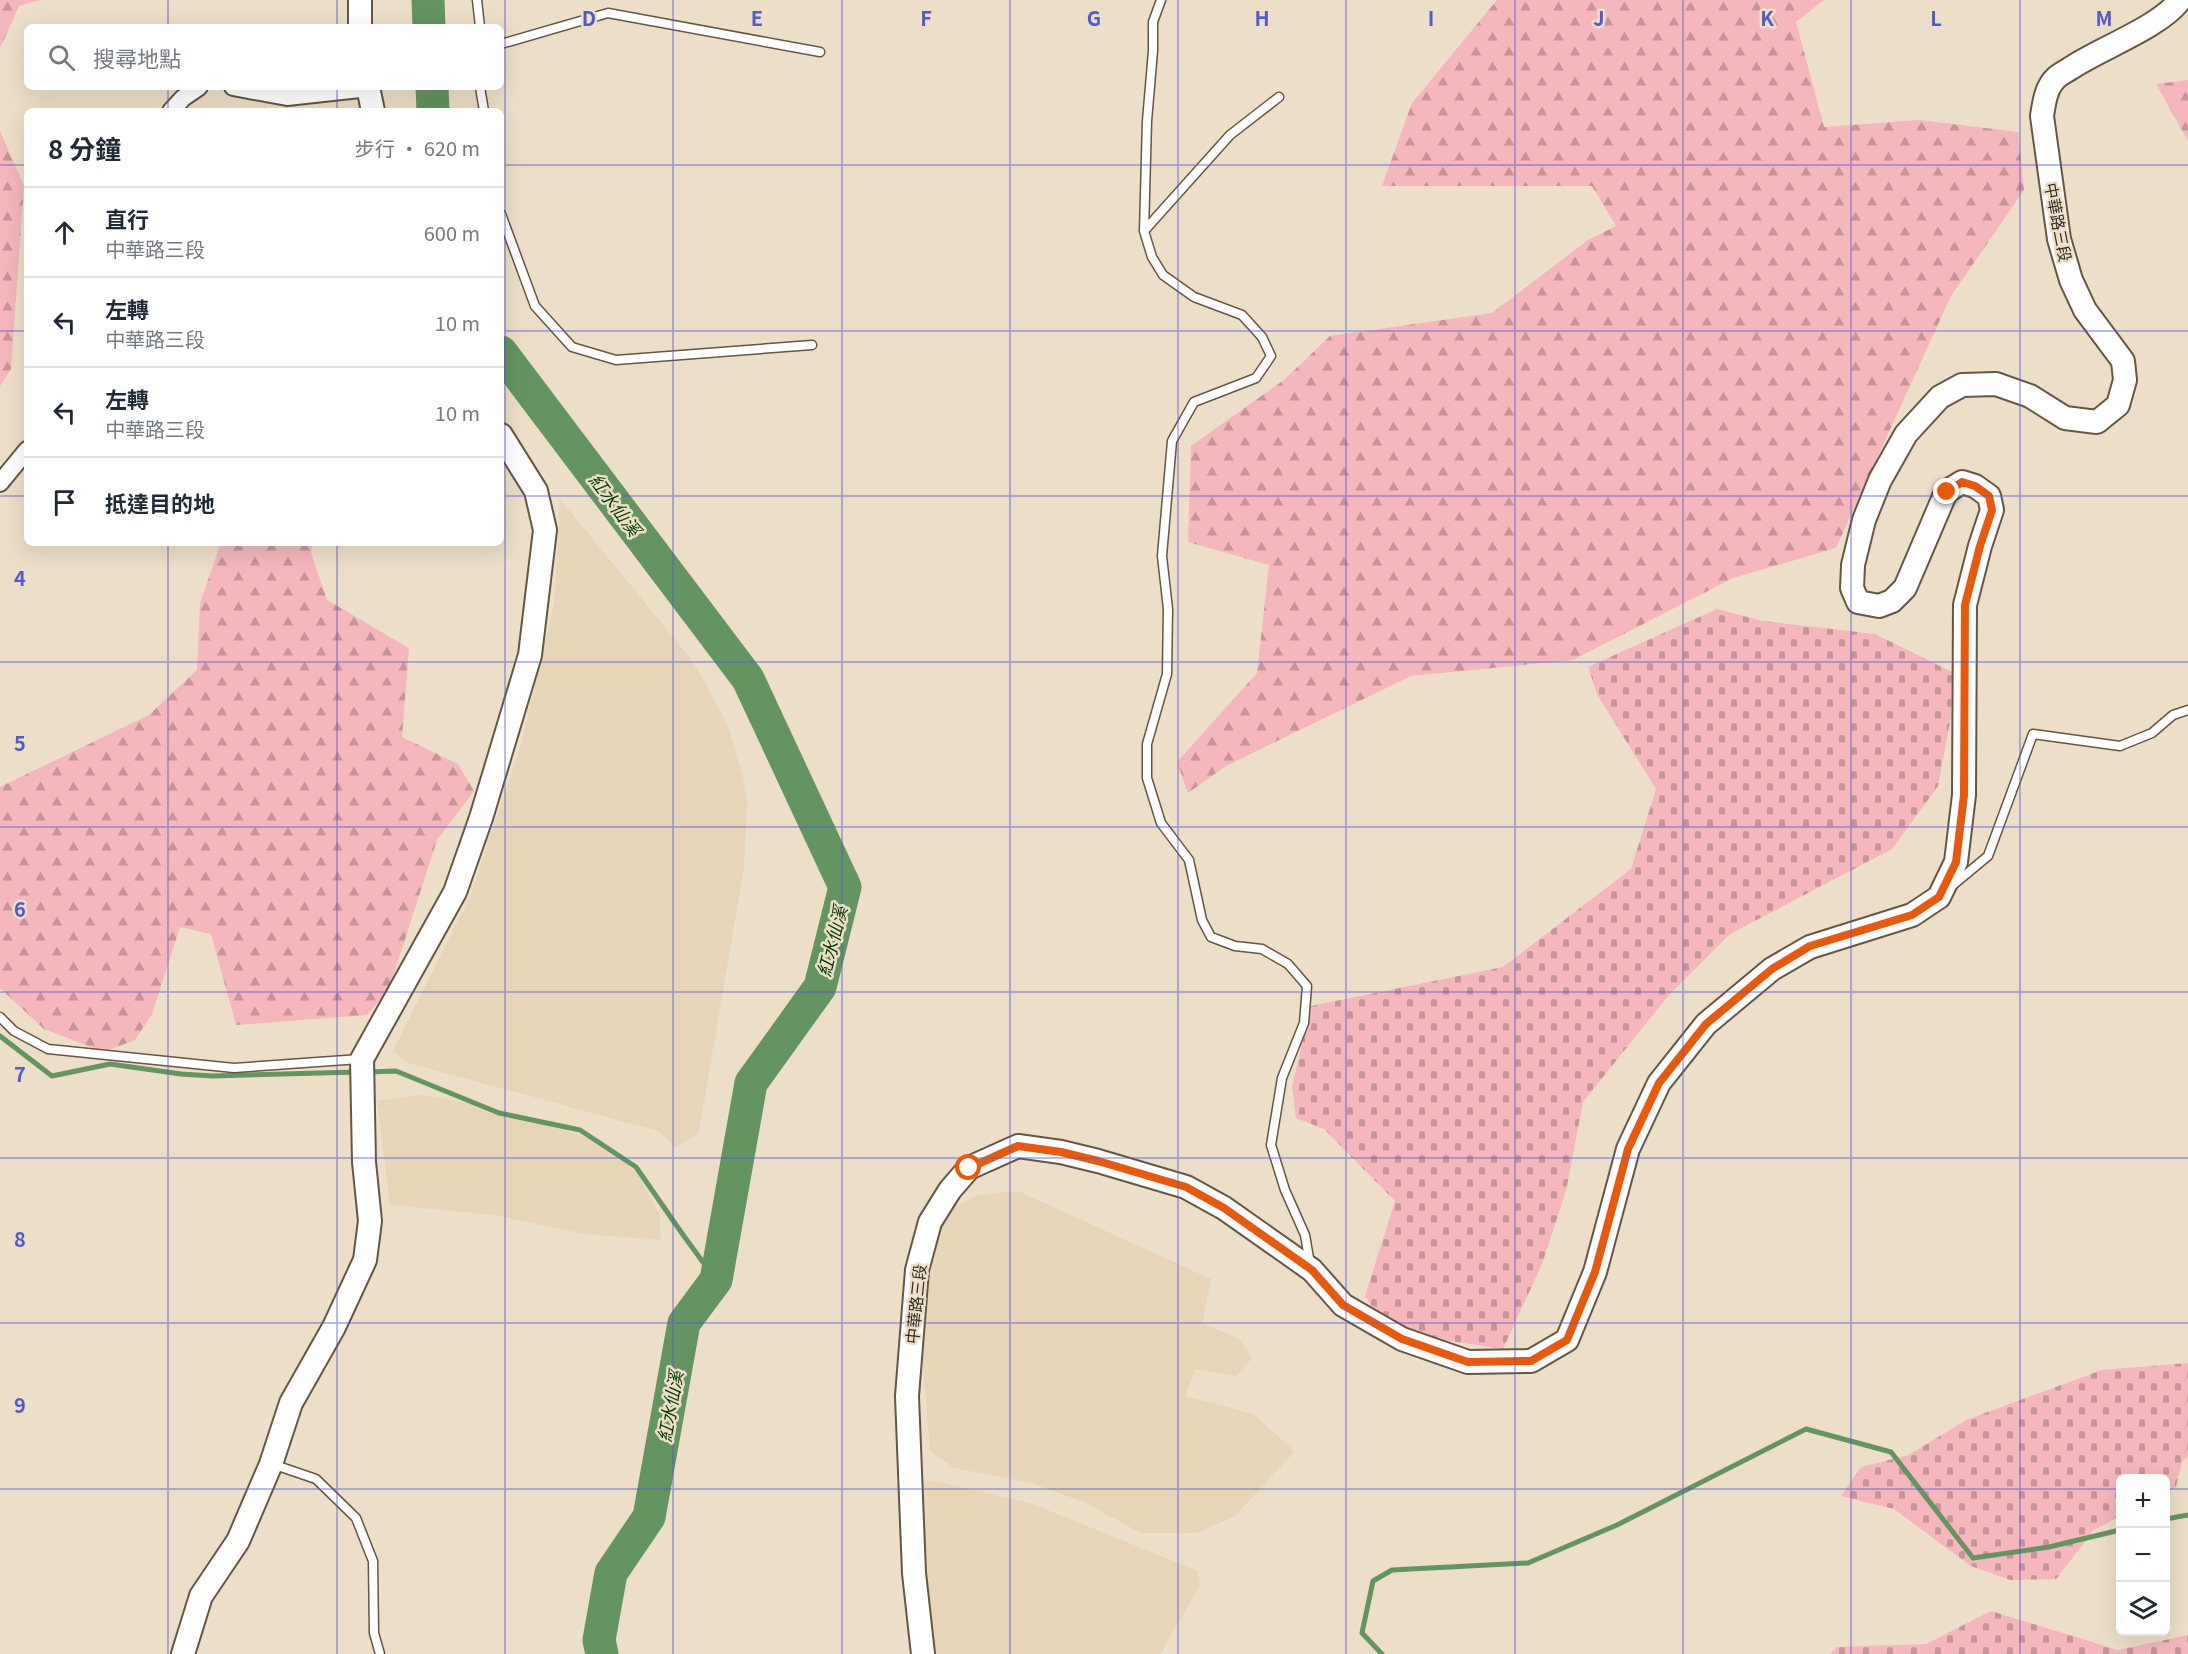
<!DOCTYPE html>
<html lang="zh-TW">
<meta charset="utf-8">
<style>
:root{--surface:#fff;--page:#f2f2f3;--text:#1f2937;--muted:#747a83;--line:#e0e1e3}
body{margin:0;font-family:Georgia,"Noto Sans TC",serif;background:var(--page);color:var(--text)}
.controls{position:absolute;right:18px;bottom:18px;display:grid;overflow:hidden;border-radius:9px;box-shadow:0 6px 24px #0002}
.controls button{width:54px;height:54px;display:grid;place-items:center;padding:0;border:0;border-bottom:2px solid var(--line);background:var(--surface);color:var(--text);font:30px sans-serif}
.stop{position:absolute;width:18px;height:18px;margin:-14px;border:4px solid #ea580c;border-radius:50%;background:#fff}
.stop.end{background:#ea580c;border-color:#fff;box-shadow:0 2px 6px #0008}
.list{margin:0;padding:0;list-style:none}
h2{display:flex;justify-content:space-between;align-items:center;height:78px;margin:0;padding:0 24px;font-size:26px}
h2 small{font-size:20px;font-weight:400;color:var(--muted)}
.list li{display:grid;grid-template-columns:39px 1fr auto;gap:18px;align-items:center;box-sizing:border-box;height:90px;padding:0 24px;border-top:2px solid var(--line)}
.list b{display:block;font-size:22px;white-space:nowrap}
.list p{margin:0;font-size:20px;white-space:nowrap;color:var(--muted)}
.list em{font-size:20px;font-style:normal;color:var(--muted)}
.icon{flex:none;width:33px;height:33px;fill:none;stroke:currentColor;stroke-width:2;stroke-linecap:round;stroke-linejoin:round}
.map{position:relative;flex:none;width:2188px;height:1654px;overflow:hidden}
.search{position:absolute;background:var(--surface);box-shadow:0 6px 24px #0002;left:24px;top:24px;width:480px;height:66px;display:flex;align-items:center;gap:15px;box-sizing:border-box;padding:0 21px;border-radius:9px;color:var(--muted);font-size:22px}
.panel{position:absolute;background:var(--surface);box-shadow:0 6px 24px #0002;left:24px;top:108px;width:480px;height:438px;border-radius:9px}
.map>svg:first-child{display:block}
.built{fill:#e8d4b7}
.forest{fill:url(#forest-firs)}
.cemetery{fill:url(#cemetery-stones)}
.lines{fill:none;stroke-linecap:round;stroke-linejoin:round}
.stream{stroke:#62955f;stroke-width:5}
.river{stroke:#62955f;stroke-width:33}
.lane-casing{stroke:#645743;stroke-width:11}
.street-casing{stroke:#645743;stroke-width:20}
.secondary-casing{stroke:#645743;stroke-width:26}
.lane{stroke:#fff;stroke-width:8}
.street{stroke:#fff;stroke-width:16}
.secondary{stroke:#fff;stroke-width:22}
.route{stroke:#ea580c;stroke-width:8}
.grid{fill:none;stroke:#5459d0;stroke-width:1.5;stroke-opacity:0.55}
.labels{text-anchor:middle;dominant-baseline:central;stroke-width:5;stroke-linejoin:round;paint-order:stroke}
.street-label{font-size:16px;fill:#302b22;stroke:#eddec7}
.water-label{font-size:18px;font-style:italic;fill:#033e06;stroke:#eddec7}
.grid-label{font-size:20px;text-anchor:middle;font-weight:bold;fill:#5459d0;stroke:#eddec7;stroke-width:5;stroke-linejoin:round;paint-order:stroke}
</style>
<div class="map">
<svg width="2188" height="1654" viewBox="0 0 2188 1654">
<defs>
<pattern id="forest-firs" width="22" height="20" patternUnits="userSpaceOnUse" patternTransform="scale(1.5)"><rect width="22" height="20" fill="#f4b7bc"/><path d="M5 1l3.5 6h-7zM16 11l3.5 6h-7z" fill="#c69598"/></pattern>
<pattern id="cemetery-stones" width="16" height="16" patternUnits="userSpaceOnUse" patternTransform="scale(1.5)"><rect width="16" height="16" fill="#f4b7bc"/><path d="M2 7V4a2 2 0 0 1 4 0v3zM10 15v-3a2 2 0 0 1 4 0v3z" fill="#c69598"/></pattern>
</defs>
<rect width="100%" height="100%" fill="#eddec7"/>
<!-- built -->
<path class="built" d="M560,499L687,654L702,677L728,726L743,777L747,803L744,867L699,1132L676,1148L658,1131L405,1062L393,1051L471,894L522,742L554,603Z
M422,1095L483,1106L591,1138L620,1154L638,1175L659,1214L661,1240L584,1234L495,1215L390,1205L377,1101Z
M1018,1191L1211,1279L1202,1324L1239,1338L1252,1358L1236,1376L1195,1369L1186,1396L1253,1414L1295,1451L1235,1516L1197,1533H1141L1084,1502L1031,1483L954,1468L930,1451L916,1282L938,1225L957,1206L978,1195Z
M914,1480L934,1481L1030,1503L1198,1571L1200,1585L1160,1654H930Z"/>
<!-- forest -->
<path class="forest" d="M0,0H40L19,6L0,48Z
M1497,0H1824L1796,22L1824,127L1919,120L2018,132L2024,190L1951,296L1836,548L1733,578L1573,660L1411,676L1226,766L1188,793L1177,762L1257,673L1269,565L1188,542L1191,446L1284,380L1330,336L1492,313L1588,240L1616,226L1592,186H1382L1412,103Z
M2188,80V141L2156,84Z
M0,131L24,186L11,369L0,386Z
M221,543H312L311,553L327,600L409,648L402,737L458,764L474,791L437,840L389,989L367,1015L236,1025L211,934L180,927L152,1014L135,1040L104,1052L44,1029L0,988V787L149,715L197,670L200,603Z"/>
<!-- cemetery -->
<path class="cemetery" d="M1717,609L1762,621L1875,634L1952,672L1951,717L1938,786L1892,849L1730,934L1668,996L1583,1102L1566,1191L1542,1264L1503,1349L1418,1336L1371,1305L1365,1296L1395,1201L1324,1129L1296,1118L1292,1087L1311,1006L1503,967L1631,869L1656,789L1598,696L1588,667Z
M2188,1363V1456L2182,1462L2176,1487L2166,1493V1478H2120V1516L2094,1530L2056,1579L2010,1580L1971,1566L1894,1509L1841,1496L1861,1467L1909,1455L1966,1420L2102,1370Z
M1991,1611L2118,1650L2188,1635V1654H1830L1837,1647L1926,1644Z"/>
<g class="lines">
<!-- stream -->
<path class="stream" d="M0,1036L52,1076L110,1064L181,1074L212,1076L358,1072
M367,1072L396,1071L499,1113L580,1130L636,1167L681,1232L716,1280
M2166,1519L2188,1515
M1382,1654L1362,1633L1373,1581L1392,1570L1528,1563L1617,1525L1806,1429L1891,1452L1973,1558L2049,1547L2120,1530"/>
<!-- river -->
<path class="river" d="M428,0L429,27
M432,87L433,111
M501,352L748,679L845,887L820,987L751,1083L716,1280L684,1323L649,1517L611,1573L599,1640L602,1654"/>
<!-- lane casing -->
<g class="lane-casing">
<path id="lane" d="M477,0L480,27
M1161,0L1153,22V51L1147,121L1144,231L1152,257L1163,275L1194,297L1242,315L1262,337L1271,356L1256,378L1194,402L1172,441L1162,556L1168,609L1167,674L1147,744V778L1161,823L1189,860L1202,920L1211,937L1235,946L1262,949L1288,964L1307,986L1304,1023L1282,1078L1271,1145L1285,1190L1305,1235L1310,1264
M501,44L608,13L820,52
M480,87L484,111
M501,214L535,306L572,347L616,360L812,345
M1144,231L1230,135L1279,97
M1953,885L1988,856L2033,734L2120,746L2152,733L2173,715L2188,710
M0,1017L14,1031L48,1049L234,1068L360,1059
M272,1464L316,1479L356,1518L373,1561L374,1633L380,1654"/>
</g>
<!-- street casing -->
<g class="street-casing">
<path id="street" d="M233,87L287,97L369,88
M171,111L183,98L199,87
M0,483L27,450"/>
</g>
<!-- secondary casing -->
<g class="secondary-casing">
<path id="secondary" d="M360,0V27
M368,87L373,111
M183,1654L201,1596L238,1541L271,1464L291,1403L334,1327L365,1260L370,1221L364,1162L362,1059L455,892L481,818L530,655L545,530L536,491L501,435
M923,1654L914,1573L907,1396L917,1270L930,1222L950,1190L969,1168L1018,1146L1061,1152L1098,1161L1186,1187L1224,1208L1312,1270L1343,1305L1402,1339L1468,1362L1531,1361L1567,1340L1595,1272L1628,1149L1659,1083L1706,1024L1772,969L1810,947L1912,915L1939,897L1956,862L1964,795L1965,605L1980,546L1992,510L1989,496L1975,486L1962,482L1946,492L1905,588L1892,601L1879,606L1858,602L1852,588L1853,565L1864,520L1880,480L1906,434L1940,397L1962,385L1996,384L2030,396L2065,418L2097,422L2118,405L2125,380L2123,361L2085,310L2071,280L2059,239L2042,116C2044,103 2046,87 2056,78C2060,74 2067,71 2071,68C2101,48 2160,27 2180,0"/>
</g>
<!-- lane -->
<use href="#lane" class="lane"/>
<!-- street -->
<use href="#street" class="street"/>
<!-- secondary -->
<use href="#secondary" class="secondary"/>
</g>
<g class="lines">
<!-- route -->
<path class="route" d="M969,1168L1018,1146L1061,1152L1098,1161L1186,1187L1224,1208L1312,1270L1343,1305L1402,1339L1468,1362L1531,1361L1567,1340L1595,1272L1628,1149L1659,1083L1706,1024L1772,969L1810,946L1912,915L1939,897L1956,862L1964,795L1965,605L1980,546L1992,510L1989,496L1975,486L1962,482L1947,492"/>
</g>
<!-- grid -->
<path class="grid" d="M168,0V27M337,0V27M505,0V1654M673,0V1654M842,0V1654M1010,0V1654M1178,0V1654M1346,0V1654M1515,0V1654M1683,0V1654M1851,0V1654M2020,0V1654M168,87V111M337,87V111M0,165H27M501,165H2188M0,331H27M501,331H2188M0,496H27M501,496H2188M168,543V1654M337,543V1654M0,662H2188M0,827H2188M0,992H2188M0,1158H2188M0,1323H2188M0,1489H2120M2166,1489H2188"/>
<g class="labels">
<!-- street labels -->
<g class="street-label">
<text transform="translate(2059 222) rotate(79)">中華路三段</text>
<text transform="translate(915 1304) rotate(-84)">中華路三段</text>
</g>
<!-- water labels -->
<g class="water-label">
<text transform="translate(616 504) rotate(53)">紅水仙溪</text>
<text transform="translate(831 941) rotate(-76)">紅水仙溪</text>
<text transform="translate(669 1406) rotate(-80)">紅水仙溪</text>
</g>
</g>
<g class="grid-label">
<text x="589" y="26">D</text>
<text x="757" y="26">E</text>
<text x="926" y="26">F</text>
<text x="1094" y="26">G</text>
<text x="1262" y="26">H</text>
<text x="1431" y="26">I</text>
<text x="1599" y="26">J</text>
<text x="1767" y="26">K</text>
<text x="1936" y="26">L</text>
<text x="2104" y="26">M</text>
<text x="20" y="586">4</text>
<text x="20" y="751">5</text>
<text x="20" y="917">6</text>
<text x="20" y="1082">7</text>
<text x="20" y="1247">8</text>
<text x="20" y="1413">9</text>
</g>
</svg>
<div class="controls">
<button>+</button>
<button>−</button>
<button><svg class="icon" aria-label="layers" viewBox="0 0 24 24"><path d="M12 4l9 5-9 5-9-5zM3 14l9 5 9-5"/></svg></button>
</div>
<div class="stop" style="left:969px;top:1168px"></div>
<div class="stop end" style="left:1947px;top:492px"></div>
<div class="search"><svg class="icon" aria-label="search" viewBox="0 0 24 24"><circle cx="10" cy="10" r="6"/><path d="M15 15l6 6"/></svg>搜尋地點</div>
<section class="panel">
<h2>8 分鐘<small>步行 · 620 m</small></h2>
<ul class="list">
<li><svg class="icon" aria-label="ahead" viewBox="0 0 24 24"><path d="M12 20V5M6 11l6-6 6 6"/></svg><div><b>直行</b><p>中華路三段</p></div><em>600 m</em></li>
<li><svg class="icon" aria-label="left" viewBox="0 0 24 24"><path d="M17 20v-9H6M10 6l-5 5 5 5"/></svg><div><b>左轉</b><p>中華路三段</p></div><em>10 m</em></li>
<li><svg class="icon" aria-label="left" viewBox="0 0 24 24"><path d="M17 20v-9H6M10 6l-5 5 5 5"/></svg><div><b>左轉</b><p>中華路三段</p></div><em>10 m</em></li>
<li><svg class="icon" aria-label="arrive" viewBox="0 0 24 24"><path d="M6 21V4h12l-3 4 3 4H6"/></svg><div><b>抵達目的地</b></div></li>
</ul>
</section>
</div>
